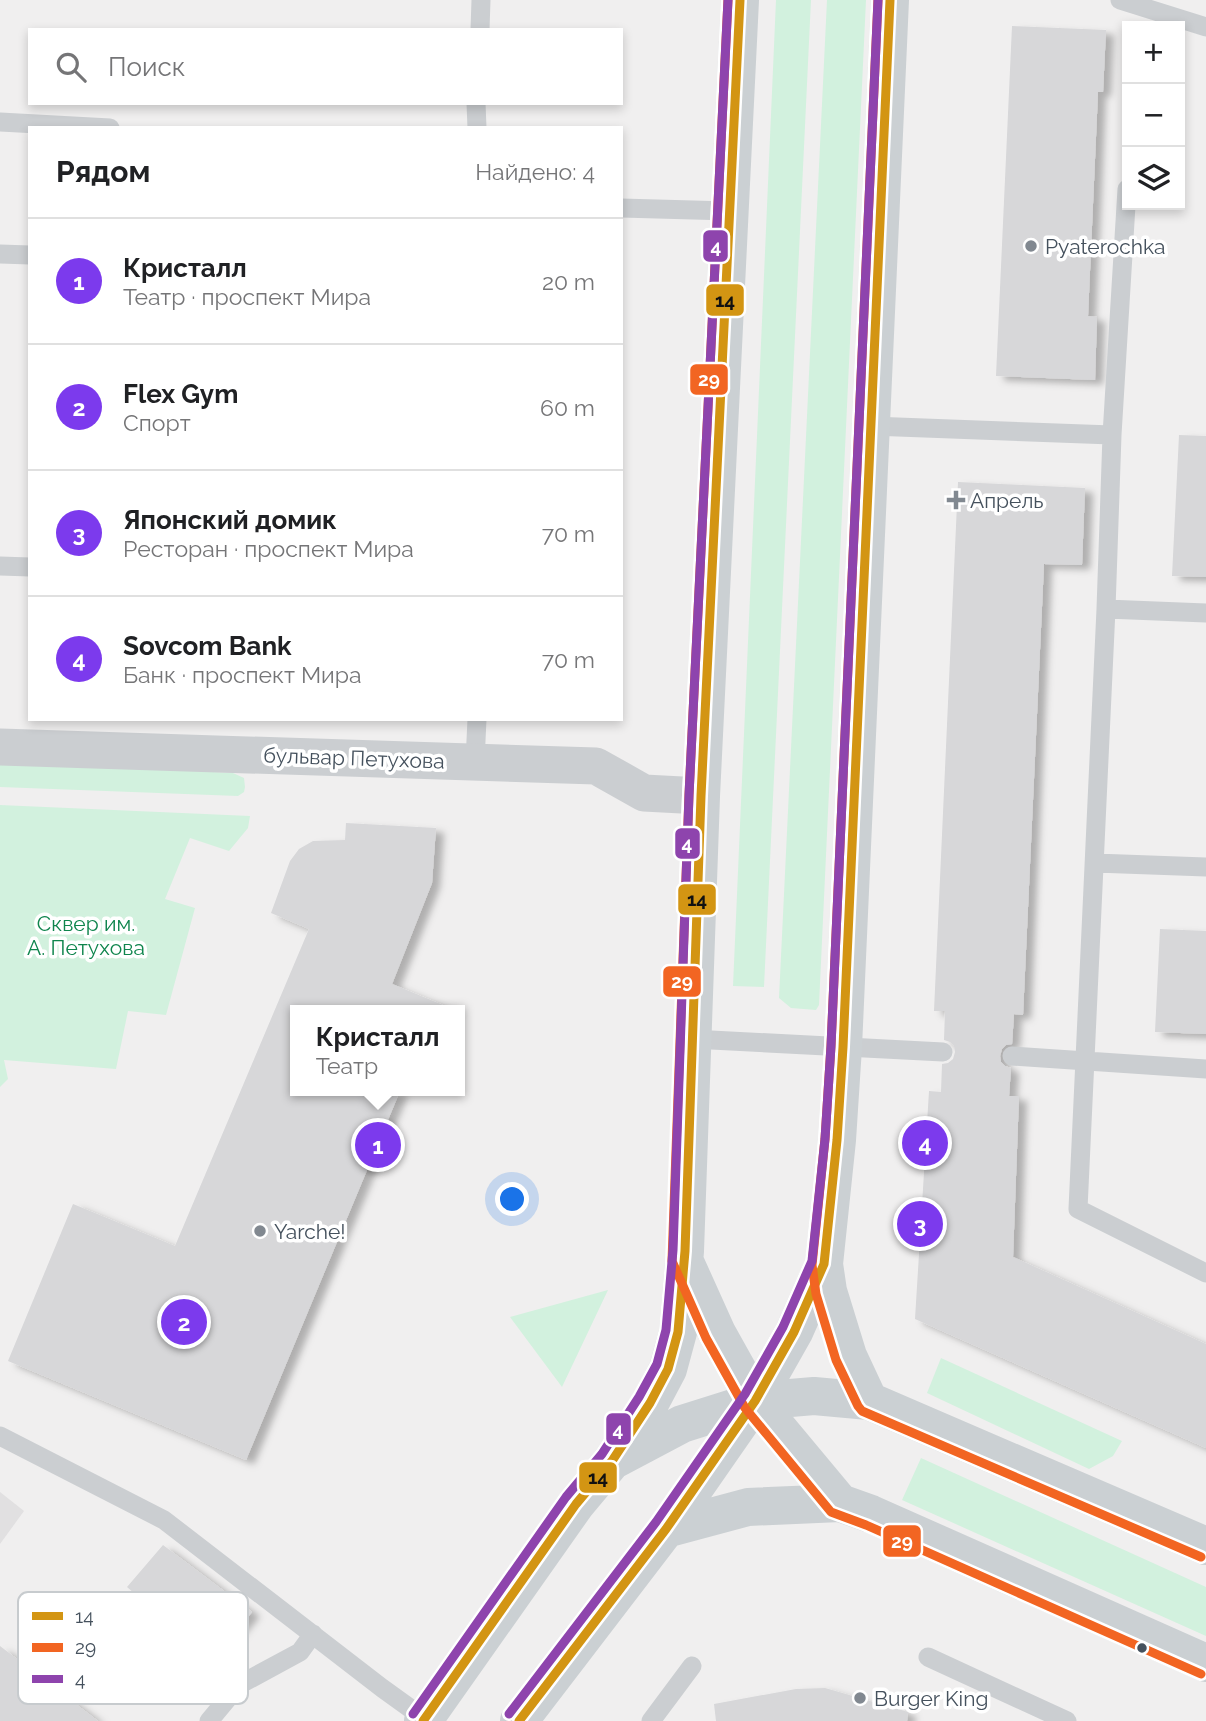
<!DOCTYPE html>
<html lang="ru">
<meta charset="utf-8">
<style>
:root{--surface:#fff;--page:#f2f2f2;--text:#202124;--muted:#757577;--line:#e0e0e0;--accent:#7c3aed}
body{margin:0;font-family:Raleway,sans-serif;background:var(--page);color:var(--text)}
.controls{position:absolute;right:21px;top:21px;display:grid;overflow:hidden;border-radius:0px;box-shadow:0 4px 10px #0003}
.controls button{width:63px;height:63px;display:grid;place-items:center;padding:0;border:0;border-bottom:2px solid var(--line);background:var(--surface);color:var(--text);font:35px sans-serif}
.you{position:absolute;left:513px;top:1200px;width:24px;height:24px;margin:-18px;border:5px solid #fff;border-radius:50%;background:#1a73e8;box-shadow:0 0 0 10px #1a73e833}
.badge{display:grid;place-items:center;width:46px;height:46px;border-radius:50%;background:var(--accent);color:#fff;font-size:23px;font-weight:700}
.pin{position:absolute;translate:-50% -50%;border:4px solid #fff;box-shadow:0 2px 7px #0006}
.popup{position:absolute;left:290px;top:1005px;width:175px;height:91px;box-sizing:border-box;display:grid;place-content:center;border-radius:0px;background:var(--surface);filter:drop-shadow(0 2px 5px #0005);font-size:23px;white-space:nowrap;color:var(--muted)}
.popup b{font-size:26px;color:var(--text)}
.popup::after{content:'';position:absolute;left:50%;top:100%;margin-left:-14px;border:14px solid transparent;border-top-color:var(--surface)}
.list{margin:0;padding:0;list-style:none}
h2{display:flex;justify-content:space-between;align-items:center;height:91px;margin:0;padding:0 28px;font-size:30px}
h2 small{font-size:23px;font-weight:400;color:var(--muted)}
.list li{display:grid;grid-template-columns:46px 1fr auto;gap:21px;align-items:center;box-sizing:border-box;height:126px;padding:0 28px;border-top:2px solid var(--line)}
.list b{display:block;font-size:26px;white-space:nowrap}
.list p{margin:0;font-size:23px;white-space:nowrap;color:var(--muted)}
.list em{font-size:23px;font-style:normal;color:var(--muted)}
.icon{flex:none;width:38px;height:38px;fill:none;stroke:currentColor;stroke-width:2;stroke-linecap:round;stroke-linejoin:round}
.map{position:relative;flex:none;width:1206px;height:1721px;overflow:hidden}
.search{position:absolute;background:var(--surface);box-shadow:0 4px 10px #0003;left:28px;top:28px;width:595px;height:77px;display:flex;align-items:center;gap:18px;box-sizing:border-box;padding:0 24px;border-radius:0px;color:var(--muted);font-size:26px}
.panel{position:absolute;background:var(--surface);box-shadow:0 4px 10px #0003;left:28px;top:126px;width:595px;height:595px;border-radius:0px}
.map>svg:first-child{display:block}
.education{fill:#e1e0e1}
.green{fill:#d2f1de}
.building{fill:#d7d7d9;filter:url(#shadow)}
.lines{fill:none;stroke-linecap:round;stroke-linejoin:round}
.lane{stroke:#cbced1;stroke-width:19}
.street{stroke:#cbced1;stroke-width:37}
.secondary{stroke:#cbd0d3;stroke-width:38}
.bus-1-casing{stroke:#fff;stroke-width:14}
.bus-2-casing{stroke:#fff;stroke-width:14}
.bus-3-casing{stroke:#fff;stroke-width:14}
.bus-1{stroke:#d39513;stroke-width:9}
.bus-2{stroke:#f26522;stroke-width:9}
.bus-3{stroke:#8e44ad;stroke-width:9}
.poi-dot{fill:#818890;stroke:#fff;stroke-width:2.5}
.bus-dot{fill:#45515d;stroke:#fff;stroke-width:2.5}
.labels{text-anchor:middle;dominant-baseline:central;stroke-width:7;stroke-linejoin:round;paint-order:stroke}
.poi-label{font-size:21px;fill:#45515d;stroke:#fff;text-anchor:start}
.street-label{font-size:21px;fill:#45515d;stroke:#fff}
.park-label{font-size:21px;fill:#0f854d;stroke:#fff}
.key{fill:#fff;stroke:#c7cbce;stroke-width:2}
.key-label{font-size:19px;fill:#45515d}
.line-badge{stroke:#fff;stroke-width:2.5}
.badge-label{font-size:19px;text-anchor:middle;font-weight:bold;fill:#fff}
.pale-badge-label{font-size:19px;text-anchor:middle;font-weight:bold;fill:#111}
</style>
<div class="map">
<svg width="1206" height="1721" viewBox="0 0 1206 1721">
<defs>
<filter id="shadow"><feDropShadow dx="8" dy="4.5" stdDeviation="3.5" flood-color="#0004"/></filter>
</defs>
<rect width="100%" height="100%" fill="#f0efef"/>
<!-- education -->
<path class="education" d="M0,1492L24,1511L0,1544Z"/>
<!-- green -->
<path class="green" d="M776,0H811L764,987L733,986Z
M827,0H866L819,1005L816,1010L791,1008L779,998Z
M0,761L233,773L244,778L245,787L244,792L238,796L0,787Z
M0,805L250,816L248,828L229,851L190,838L165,899L195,908L166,1015L128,1011L116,1069L4,1060L8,1079L0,1087Z
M608,1290L562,1387L510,1317Z
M941,1358L1122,1441L1113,1456L1089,1469L927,1393Z
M921,1458L1206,1587V1636L902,1500Z"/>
<!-- building -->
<path class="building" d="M1012,26L1106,30L1103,92H1098L1088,316L1097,317L1095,380L996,376Z
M1179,435L1206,436V577L1172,576Z
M958,482L1085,488L1082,565L1044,564L1023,1015L1014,1014L1012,1044L1006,1045L1002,1049L1000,1056L1001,1062L1005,1066L1011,1068L1009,1096H1019L1013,1257L1206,1344V1448L915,1319L929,1091L941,1092L942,1064L948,1063L953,1059L955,1052L954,1046L950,1042L944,1040L945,1011H934Z
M346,823L436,828L432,883L392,984L455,1010H296V1091H400L246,1460L8,1361L73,1204L175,1246L309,929L271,913L290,861L299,849L313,841L345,840Z
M1160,929L1206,931V1034L1155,1032Z
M163,1545L252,1612L212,1661L127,1587Z
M0,1646L98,1721H0Z
M825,1688L908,1712L907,1721H716L714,1704L796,1689Z"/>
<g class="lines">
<!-- lane -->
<path class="lane" d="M1120,0L1206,27
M480,30L481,0
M476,103L477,128
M0,122L110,128
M1127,189L1112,435L1106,609L1078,1209L1206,1273
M621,208L729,211
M0,254L30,255
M871,426L1112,435
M0,566L30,567
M1106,609L1206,613
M475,762L477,719
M1095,863L1206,867
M692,1039L943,1052
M1012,1056L1206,1069
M0,1436L164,1520L382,1688L425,1719
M928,1657L1067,1721
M209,1721L239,1685L300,1652L313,1634
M651,1721L692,1666"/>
<!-- street -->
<path class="street" d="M0,747L596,766L644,793L701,796"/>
<!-- secondary -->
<path class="secondary" d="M685,1262L717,1333L755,1401L840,1503
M824,1264L828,1291L848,1356L869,1401
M614,1460L682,1424L755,1401L814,1396L869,1401L1206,1546
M666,1529L748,1507L840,1503L871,1514L1206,1663
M423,1721L576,1504L612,1461L650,1403L668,1369L678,1332L685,1251L701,796L740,0
M519,1721L666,1529L755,1401L794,1332L824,1264L837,1140L843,1047L890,0"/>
<!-- bus-1 casing -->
<g class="bus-1-casing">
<path id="bus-1" d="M423,1721L576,1504L612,1461L650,1403L668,1369L678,1332L685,1251L701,796L740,0
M519,1721L666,1529L755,1401L794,1332L824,1264L837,1140L843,1047L890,0"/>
</g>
<!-- bus-2 casing -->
<g class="bus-2-casing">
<path id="bus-2" d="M728,0L689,795L672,1261L706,1338L745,1408L831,1512L866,1525L1201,1674
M878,0L831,1046L825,1139L812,1265L816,1294L836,1360L858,1406L862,1411L1201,1557"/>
</g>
<!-- bus-3 casing -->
<g class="bus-3-casing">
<path id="bus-3" d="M413,1714L566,1497L602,1454L639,1397L657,1364L666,1330L673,1250L689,795L728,0
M509,1714L656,1522L745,1394L783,1327L812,1261L825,1139L831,1046L878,0"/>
</g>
<!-- bus-1 -->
<use href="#bus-1" class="bus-1"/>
<!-- bus-2 -->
<use href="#bus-2" class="bus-2"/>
<!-- bus-3 -->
<use href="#bus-3" class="bus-3"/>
</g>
<!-- markers -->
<g class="poi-dot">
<circle cx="1031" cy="246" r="7"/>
<path d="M952.5 489.5h7v7h7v7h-7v7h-7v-7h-7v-7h7z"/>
<circle cx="260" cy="1231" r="7"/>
<circle cx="860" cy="1698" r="7"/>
</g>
<circle class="bus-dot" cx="1142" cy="1648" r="6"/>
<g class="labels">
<!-- poi labels -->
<g class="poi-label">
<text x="1045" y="246">Pyaterochka</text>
<text x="970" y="500">Апрель</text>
<text x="274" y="1231">Yarche!</text>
<text x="874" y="1698">Burger King</text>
</g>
<!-- street labels -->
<g class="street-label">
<text transform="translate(354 758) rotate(2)">бульвар Петухова</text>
</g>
<!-- park labels -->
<g class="park-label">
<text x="86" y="923">Сквер им.<tspan x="86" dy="24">А. Петухова</tspan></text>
</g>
</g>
<!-- legend -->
<rect x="18" y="1592" width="230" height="112" rx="10" class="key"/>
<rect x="32" y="1612" width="31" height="8" fill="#d39513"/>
<rect x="32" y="1643" width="31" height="9" fill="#f26522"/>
<rect x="32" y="1675" width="31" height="8" fill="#8e44ad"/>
<g class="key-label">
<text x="75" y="1623">14</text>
<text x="75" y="1654">29</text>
<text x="75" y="1686">4</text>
</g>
<g class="line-badge">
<rect x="702" y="229" width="27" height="34" rx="7" fill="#8e44ad"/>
<rect x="705" y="283" width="40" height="34" rx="7" fill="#d39513"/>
<rect x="689" y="363" width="40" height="33" rx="7" fill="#f26522"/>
<rect x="674" y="827" width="27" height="33" rx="7" fill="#8e44ad"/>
<rect x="677" y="883" width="40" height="33" rx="7" fill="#d39513"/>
<rect x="662" y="965" width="40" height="33" rx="7" fill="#f26522"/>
<rect x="605" y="1412" width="27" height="34" rx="7" fill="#8e44ad"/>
<rect x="578" y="1461" width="40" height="33" rx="7" fill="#d39513"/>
<rect x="882" y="1524" width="40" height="34" rx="7" fill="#f26522"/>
</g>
<g class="badge-label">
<text x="716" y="253">4</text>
<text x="709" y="386">29</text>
<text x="687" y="850">4</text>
<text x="682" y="988">29</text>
<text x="618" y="1436">4</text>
<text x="902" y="1548">29</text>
</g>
<g class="pale-badge-label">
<text x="725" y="307">14</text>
<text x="697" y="906">14</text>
<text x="598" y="1484">14</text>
</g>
</svg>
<div class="controls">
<button>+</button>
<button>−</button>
<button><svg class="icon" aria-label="layers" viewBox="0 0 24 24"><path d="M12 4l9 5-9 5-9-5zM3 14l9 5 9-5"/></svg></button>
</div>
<div class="you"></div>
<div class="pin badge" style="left:378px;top:1145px">1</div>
<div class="popup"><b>Кристалл</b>Театр</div>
<div class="pin badge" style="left:184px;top:1322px">2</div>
<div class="pin badge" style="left:920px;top:1224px">3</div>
<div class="pin badge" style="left:925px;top:1143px">4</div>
<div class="search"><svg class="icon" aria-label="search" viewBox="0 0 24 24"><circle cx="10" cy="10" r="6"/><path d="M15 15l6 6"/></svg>Поиск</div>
<section class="panel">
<h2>Рядом<small>Найдено: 4</small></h2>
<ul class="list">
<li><span class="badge">1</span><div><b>Кристалл</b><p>Театр · проспект Мира</p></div><em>20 m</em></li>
<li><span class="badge">2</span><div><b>Flex Gym</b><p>Спорт</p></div><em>60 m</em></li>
<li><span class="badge">3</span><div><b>Японский домик</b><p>Ресторан · проспект Мира</p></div><em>70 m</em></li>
<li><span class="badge">4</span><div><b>Sovcom Bank</b><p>Банк · проспект Мира</p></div><em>70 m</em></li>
</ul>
</section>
</div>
